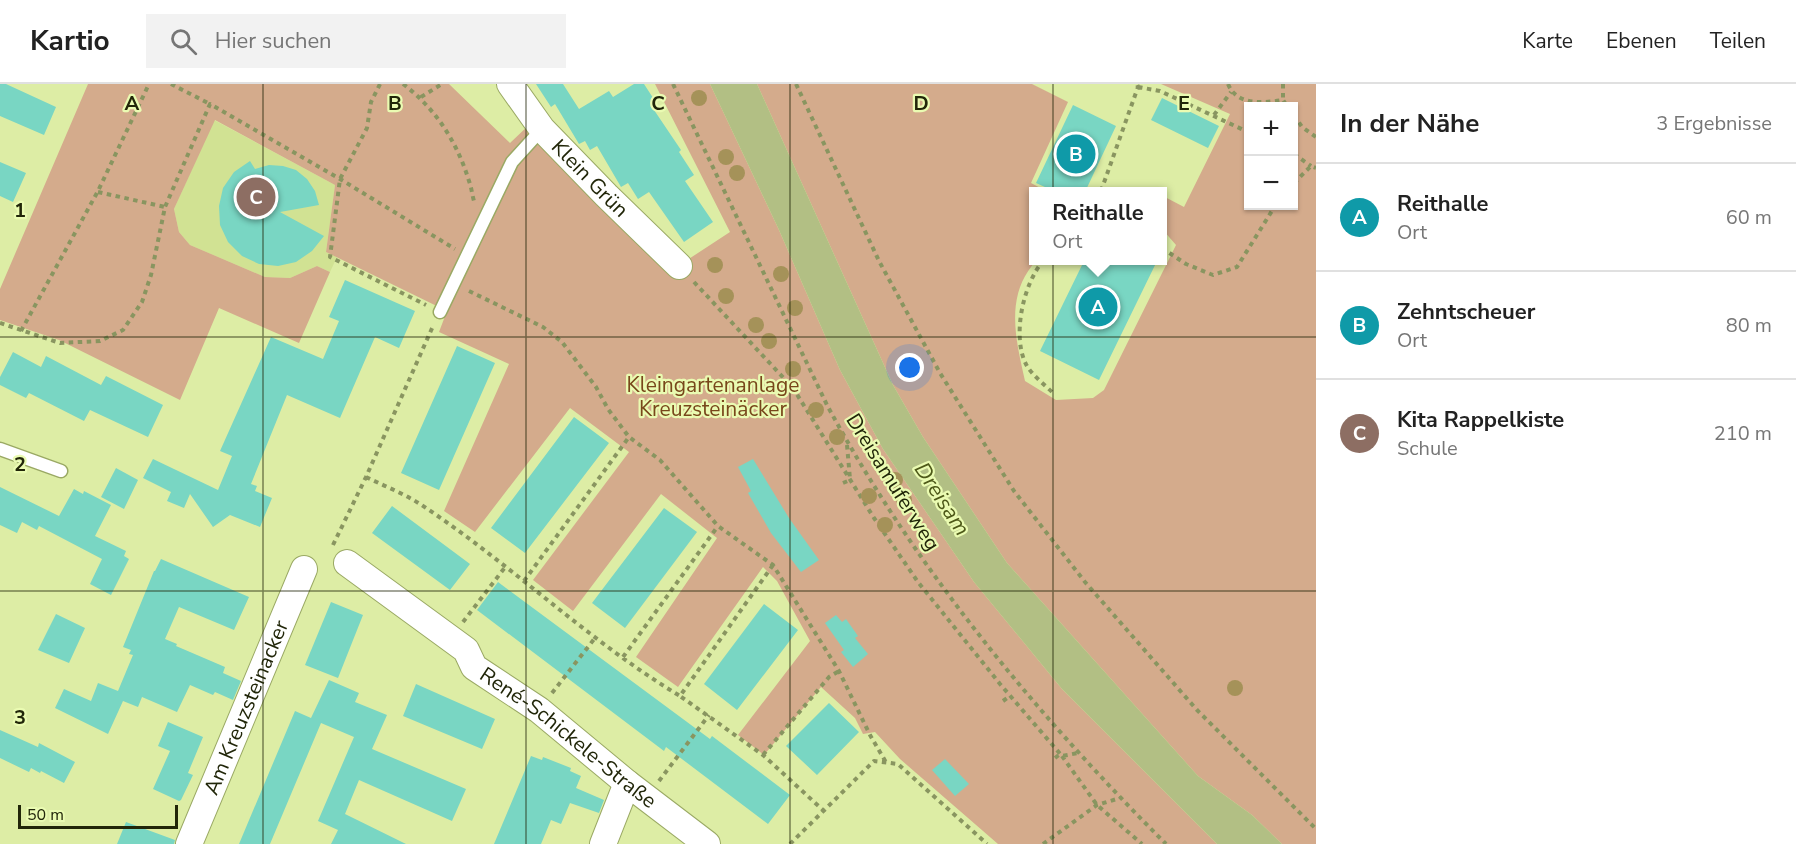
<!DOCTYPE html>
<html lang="de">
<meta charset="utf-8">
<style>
:root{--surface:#fff;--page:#f2f2f2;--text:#222;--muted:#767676;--line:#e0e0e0;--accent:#6f3db4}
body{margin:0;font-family:"Nunito Sans",sans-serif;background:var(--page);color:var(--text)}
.controls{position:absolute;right:18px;top:18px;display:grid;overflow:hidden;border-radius:0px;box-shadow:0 2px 4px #0004}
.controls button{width:54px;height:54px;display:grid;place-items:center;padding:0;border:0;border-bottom:2px solid var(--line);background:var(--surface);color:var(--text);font:30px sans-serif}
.scale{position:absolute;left:18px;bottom:15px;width:160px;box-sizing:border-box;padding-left:6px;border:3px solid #212609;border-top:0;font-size:16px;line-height:21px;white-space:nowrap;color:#212609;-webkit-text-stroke:4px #eafbb2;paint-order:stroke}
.you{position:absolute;left:910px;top:284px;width:21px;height:21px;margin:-15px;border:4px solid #fff;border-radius:50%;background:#1a73e8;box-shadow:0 0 0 9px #1a73e833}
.badge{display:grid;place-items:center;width:39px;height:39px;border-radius:50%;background:var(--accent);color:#fff;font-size:20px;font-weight:700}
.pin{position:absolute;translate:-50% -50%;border:3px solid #fff;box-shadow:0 2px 6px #0006}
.popup{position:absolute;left:1029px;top:103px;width:138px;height:78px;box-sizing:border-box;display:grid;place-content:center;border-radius:0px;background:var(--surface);filter:drop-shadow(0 2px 4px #0005);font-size:20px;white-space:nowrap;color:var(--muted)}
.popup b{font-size:22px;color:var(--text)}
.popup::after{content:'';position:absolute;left:50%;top:100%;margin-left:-12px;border:12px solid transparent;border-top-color:var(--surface)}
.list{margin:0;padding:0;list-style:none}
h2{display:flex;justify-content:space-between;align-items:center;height:78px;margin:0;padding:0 24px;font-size:26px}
h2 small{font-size:20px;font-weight:400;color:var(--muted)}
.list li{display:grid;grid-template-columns:39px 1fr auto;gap:18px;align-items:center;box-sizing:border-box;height:108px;padding:0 24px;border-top:2px solid var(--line)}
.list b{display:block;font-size:22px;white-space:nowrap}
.list p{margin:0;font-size:20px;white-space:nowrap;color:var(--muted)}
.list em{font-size:20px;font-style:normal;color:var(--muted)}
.icon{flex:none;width:33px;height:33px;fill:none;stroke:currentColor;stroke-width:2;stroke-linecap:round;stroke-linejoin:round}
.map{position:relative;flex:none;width:1316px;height:760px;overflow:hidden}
header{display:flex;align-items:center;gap:36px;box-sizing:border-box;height:84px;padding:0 30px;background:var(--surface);border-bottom:2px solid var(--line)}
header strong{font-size:28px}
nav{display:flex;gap:33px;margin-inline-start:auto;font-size:21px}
.search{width:420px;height:54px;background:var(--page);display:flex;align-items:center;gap:15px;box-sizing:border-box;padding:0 21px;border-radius:0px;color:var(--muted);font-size:22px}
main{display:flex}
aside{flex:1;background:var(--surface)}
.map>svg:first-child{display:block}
.built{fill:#d1e293}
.green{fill:#d4ab8c;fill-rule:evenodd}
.water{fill:#b2bf84}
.building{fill:#79d6c3}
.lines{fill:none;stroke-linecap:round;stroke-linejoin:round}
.service-casing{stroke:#9aa964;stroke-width:15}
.minor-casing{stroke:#9aa964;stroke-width:28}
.path{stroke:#899560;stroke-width:4;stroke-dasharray:4.5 4.5;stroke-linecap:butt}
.service{stroke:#fff;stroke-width:12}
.minor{stroke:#fff;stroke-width:26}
.tree{fill:#a59259}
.grid{fill:none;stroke:#212609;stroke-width:1.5;stroke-opacity:0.55}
.labels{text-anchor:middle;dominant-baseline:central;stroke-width:4.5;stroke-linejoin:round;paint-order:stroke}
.street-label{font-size:21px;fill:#212609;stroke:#eafbb2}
.park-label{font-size:21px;fill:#78471b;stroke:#eafbb2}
.water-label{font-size:22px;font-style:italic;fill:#4e5919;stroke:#eafbb2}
.grid-label{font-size:20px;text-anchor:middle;font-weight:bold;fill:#212609;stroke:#eafbb2;stroke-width:4.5;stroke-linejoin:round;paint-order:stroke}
</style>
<header>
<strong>Kartio</strong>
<div class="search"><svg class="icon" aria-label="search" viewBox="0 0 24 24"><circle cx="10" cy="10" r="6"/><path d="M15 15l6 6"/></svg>Hier suchen</div>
<nav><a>Karte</a><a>Ebenen</a><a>Teilen</a></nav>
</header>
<main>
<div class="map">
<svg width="1316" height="760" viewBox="0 0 1316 760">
<rect width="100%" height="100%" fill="#ddeda5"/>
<!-- built -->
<path class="built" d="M214,36L335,101L326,168L337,173L330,188L317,182L290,194L265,193L190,161L179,148L174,125Z"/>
<!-- green -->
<path class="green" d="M88,0H449L510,59L530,40L675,184L730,148L655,0H710L779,146L840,286L883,365L974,498L1062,605L1217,760H998L900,675L875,648L863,650L855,634L821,603L764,671L738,651L810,557L777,497L763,483L678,603L636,573L717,454L661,410L573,527L533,496L629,368L570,324L475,448L444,427L509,280L439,248L447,227L326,168L335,101L215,36L174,125L179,148L190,161L265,193L290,194L317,182L330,188L299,259L219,224L180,316L59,256L0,236V205Z
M757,0H1032L1068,18L1031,99L1046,107H1034V176L1036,177C1004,212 1016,256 1025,297L1056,316L1093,314L1104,306L1176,161L1163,146V112L1184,123L1230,30L1161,0H1316V760H1282L1252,731L1198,692L1007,479L923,353L893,301ZM1248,22H1294V122H1248Z"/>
<!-- water -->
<path class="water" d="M710,0H757L893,301L923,353L1007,479L1198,692L1252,731L1282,760H1217L1062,605L974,498L883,365L840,286L779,146Z"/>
<!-- building -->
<path class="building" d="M0,0H6L56,23L44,51L0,32Z
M536,0H563L579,25L609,7L613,13L634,0H644L657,20L652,23L681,66L679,68L694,91L685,97L713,138L684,158L649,108L638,115L628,99L621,103L597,62L590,66L585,57L579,60L555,20L551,23Z
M1162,14L1219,42L1208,64L1151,36Z
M1073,21L1116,42L1085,108H1056L1036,99Z
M250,77L255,85L269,81L283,82L296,86L307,95L315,107L319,121L280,128L324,152L312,167L296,178L278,182L259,180L242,172L228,158L220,141L219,122L223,104L234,88Z
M0,78L26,89L13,118L0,112Z
M1084,177H1157L1099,296L1040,267Z
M345,196L415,227L399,264L375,253L340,334L287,311L251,400L257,402L255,407L272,414L260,443L230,431L213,443L190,410L184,424L167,417L171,408L143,394L153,375L218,406L232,372L220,367L271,253L323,275L339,237L329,233Z
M457,262L495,279L439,406L401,389Z
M13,268L41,283L46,272L101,301L106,292L163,321L148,353L90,326L84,337L29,309L26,314L0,301V293Z
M574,333L609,359L525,469L491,444Z
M753,375L789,434L819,476L801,488L771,449L748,409L751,407L738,383Z
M116,384L138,396L124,425L101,413Z
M0,403L59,432L74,405L83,410L84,407L111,421L95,452L126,467L124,472L129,475L111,511L90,500L102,475L39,442L37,446L22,438L17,449L0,441Z
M392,422L470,480L450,506L372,449Z
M664,424L697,448L625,544L592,519Z
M161,475L249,513L234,546L179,523L165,555L177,560L176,562L225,583L223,589L241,597L233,616L215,608L213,611L190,601L177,628L142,613L138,623L123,617L108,650L55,624L64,605L91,617L98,599L118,607L133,571L129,570L131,566L123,563L154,487H155Z
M498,498L710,655L712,652L790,711L768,740L666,663L664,667L477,526Z
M331,518L363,531L338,594L305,581Z
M764,520L798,546L737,626L704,600Z
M56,530L85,544L69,579L38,566Z
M836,531L842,538L846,535L858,552L855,554L868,570L853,583L841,568L844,566L825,539Z
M329,596L359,609L355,618L387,631L372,665L466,705L452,737L359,696L345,730L406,760H331L338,746L318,737L354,653L321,639L270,760H239L295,627L311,634Z
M416,600L495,635L482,665L403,632Z
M829,619L859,648L817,691L786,662Z
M168,638L203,653L188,689L193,691L181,716L179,717L153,705L170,667L158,662Z
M0,646L38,663L39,659L75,678L64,699L41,687L40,689L31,684L29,688L0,674Z
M531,672L542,676L543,673L571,684L570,687L581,692L576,704L604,716L599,729L570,719L561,740L551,736L541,760H494Z
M945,675L969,700L955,712L932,686Z
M126,738L175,756L174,760H117Z"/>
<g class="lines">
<!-- service casing -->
<g class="service-casing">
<path id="service" d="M440,228L512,78L542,45
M0,365L61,387"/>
</g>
<!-- minor casing -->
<g class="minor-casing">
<g id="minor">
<path id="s1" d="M510,0L542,45L606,111L679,182"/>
<path id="s2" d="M347,479L466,566L474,583L539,626L627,699L707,760"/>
<path id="s3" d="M189,760L304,485"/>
<path d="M603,760L627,699"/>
</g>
</g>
<!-- path -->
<path class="path" d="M171,0L210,20
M380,0L371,18L367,44L340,95L330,173L426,221
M403,0C436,25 457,58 469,97C472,105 472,112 475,120
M673,0L827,321C915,484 1035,629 1166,760
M796,0L879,177L940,289L1014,407L1085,498L1197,626L1316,745
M1228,0C1237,22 1263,19 1283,16L1287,22
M1283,0V16
M1138,3L1160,7L1248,48
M421,13L442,0
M1214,31L1231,8
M1294,31L1302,43L1316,53
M1294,70L1311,82
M1294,99L1311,82L1316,84
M1101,107L1138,3L1137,0
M98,108L165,123
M1162,164L1186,180L1213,191L1237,183L1275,122
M1044,176C1023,199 1011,254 1027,282C1033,292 1045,301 1053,309
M694,198L793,304L874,434L918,498L1000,600L1062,672L1078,669
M469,207L543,243L562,258L596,303L608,325L629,353L660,376L718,442L773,481L839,587L870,651L887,680
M0,239L60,259L100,257L123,246L142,218L151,191L165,123L210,20L340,95L455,165
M21,247L98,107L149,0
M847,361L850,395
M366,393C384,402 403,409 420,420C510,479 587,556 680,612
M843,399L850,396
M333,461L366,393L433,242
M773,481L680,612L763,671L824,727
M524,497L629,353
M463,538L506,482
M623,573L718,442
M552,609L595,554
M1003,617L1010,612
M763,671L829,593L839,587
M1062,672L1097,721L1142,760
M1055,674L1060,670
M659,697L709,631
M790,760L874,677L898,680L987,760
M1043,760L1097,721L1120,714"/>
<!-- service -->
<use href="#service" class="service"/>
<!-- minor -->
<use href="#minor" class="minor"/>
</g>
<!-- trees -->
<g class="tree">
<circle cx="699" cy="14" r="8"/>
<circle cx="726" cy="73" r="8"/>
<circle cx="737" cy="89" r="8"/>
<circle cx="715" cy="181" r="8"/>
<circle cx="781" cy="190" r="8"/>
<circle cx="726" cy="212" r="8"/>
<circle cx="795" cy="224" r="8"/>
<circle cx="756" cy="241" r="8"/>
<circle cx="769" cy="257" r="8"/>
<circle cx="793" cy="285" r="8"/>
<circle cx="816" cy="326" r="8"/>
<circle cx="837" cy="353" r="8"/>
<circle cx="895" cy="396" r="8"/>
<circle cx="869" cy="412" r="8"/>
<circle cx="904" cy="416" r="8"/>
<circle cx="885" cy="441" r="8"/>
<circle cx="1235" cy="604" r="8"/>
</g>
<!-- grid -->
<path class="grid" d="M263,0V760M526,0V760M790,0V760M1053,0V760M0,253H1316M0,507H1316"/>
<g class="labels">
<!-- street labels -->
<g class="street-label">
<text stroke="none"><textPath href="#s1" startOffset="124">Klein Grün</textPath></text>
<text transform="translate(893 398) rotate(58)">Dreisamuferweg</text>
<text stroke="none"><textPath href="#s3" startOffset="148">Am Kreuzsteinacker</textPath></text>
<text stroke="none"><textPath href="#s2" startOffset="284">René-Schickele-Straße</textPath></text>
</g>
<!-- park labels -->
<g class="park-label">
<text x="713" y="301">Kleingartenanlage<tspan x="713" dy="24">Kreuzsteinäcker</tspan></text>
</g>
<!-- water labels -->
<g class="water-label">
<text transform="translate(942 415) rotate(57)">Dreisam</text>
</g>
</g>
<g class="grid-label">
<text x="132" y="26">A</text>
<text x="395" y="26">B</text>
<text x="658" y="26">C</text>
<text x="921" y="26">D</text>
<text x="1184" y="26">E</text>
<text x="20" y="133">1</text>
<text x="20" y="387">2</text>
<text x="20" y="640">3</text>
</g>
</svg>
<div class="controls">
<button>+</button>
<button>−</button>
</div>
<div class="scale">50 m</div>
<div class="you"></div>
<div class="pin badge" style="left:1098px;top:223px;background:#0f9aa8">A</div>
<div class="popup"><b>Reithalle</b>Ort</div>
<div class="pin badge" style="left:1076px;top:70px;background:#0f9aa8">B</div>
<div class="pin badge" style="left:256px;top:113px;background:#8d6e63">C</div>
</div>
<aside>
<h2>In der Nähe<small>3 Ergebnisse</small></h2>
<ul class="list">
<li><span class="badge" style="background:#0f9aa8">A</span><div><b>Reithalle</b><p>Ort</p></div><em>60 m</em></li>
<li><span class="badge" style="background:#0f9aa8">B</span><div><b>Zehntscheuer</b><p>Ort</p></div><em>80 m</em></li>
<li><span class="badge" style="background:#8d6e63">C</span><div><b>Kita Rappelkiste</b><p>Schule</p></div><em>210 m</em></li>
</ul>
</aside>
</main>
